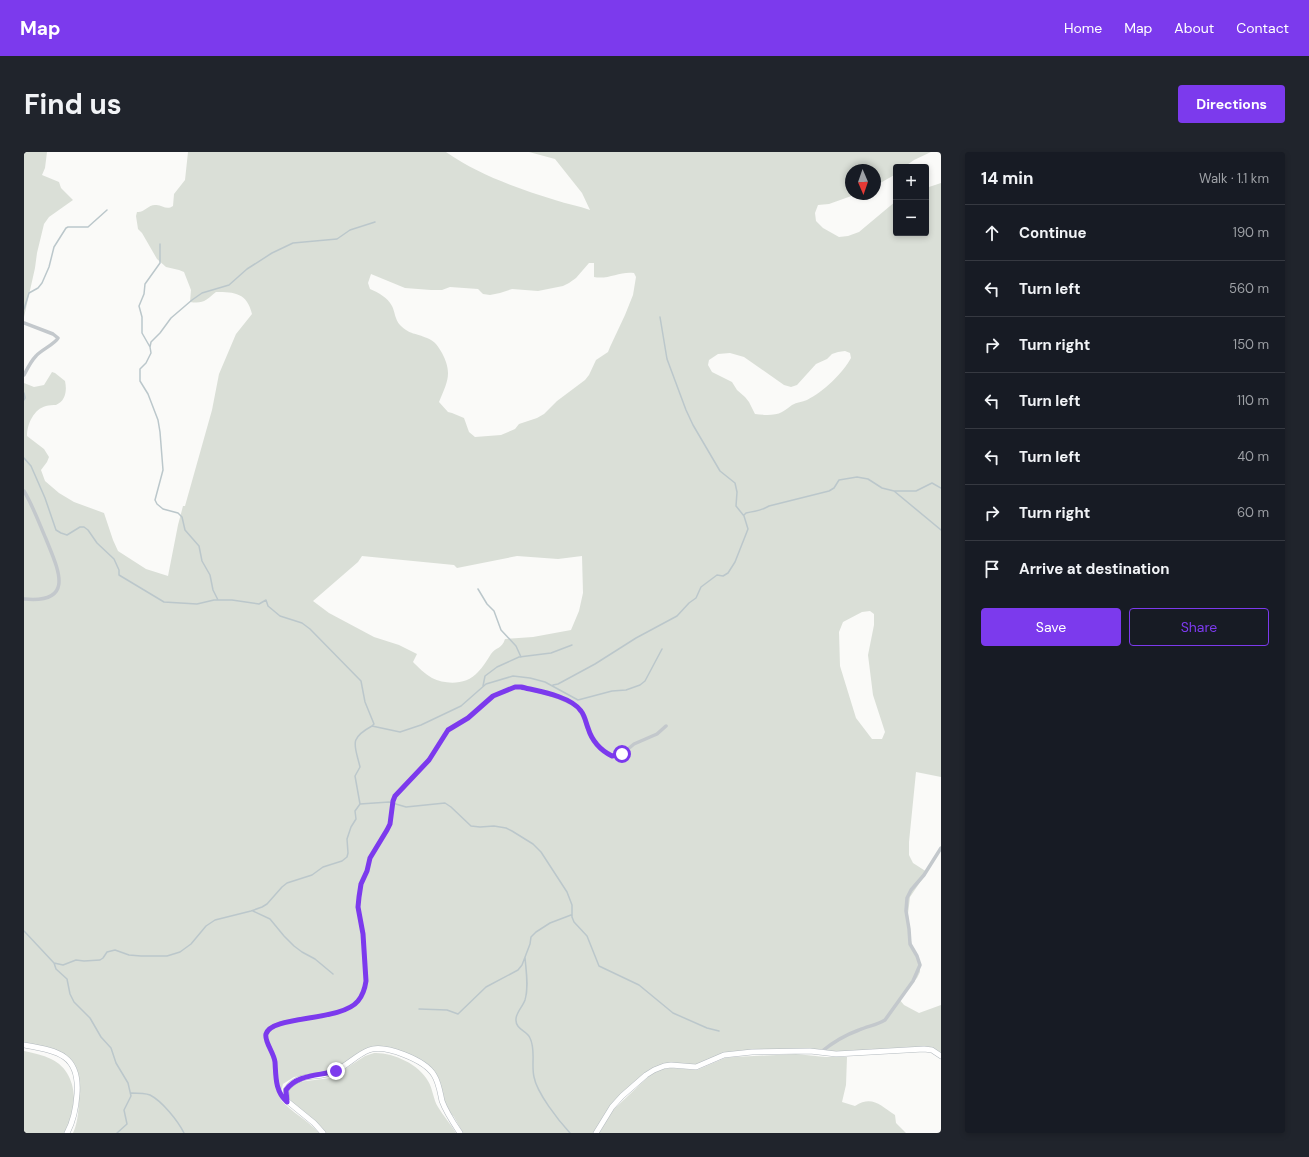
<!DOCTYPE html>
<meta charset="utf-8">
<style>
:root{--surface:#171b24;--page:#20242c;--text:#f1f3f6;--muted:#9ea1a6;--line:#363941;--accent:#7c3aed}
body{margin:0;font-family:"DM Sans",sans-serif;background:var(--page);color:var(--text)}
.controls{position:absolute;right:12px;top:12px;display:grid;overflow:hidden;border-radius:4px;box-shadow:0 2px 6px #0003}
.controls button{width:36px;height:36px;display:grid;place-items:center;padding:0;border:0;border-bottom:1px solid var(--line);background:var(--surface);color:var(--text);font:20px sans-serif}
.compass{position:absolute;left:821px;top:12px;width:36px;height:36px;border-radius:50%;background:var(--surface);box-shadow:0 2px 6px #0003;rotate:178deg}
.stop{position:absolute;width:12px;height:12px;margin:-9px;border:3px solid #7c3aed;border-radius:50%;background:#fff}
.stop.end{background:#7c3aed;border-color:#fff;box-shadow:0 1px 4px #0008}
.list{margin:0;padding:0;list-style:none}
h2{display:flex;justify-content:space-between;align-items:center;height:52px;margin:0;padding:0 16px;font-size:17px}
h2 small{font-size:13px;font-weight:400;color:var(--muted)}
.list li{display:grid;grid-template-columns:26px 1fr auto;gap:12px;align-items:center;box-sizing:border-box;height:56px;padding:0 16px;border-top:1px solid var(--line)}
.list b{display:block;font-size:15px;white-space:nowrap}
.list em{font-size:13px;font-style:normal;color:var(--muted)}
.actions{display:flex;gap:8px;padding:12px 16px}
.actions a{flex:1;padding:9px 0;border:1px solid var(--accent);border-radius:4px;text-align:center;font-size:14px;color:var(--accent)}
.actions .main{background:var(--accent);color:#fff}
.icon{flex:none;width:22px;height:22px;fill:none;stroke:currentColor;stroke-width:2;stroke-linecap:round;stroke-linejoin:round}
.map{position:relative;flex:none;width:917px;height:981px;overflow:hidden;border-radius:4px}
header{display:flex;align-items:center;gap:24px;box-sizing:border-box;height:56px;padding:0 20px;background:var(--accent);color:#fff}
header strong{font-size:19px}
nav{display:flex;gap:22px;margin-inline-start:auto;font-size:14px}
.intro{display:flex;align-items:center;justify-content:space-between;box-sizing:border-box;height:96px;padding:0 24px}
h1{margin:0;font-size:28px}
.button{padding:10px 18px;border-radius:4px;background:var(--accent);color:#fff;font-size:14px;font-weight:700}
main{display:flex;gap:24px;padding:0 24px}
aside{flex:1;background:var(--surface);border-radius:4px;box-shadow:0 2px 6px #0003}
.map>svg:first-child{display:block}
.green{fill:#dadfd7;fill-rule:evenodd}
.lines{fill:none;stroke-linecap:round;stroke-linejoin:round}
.stream{stroke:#bbc7cb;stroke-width:1.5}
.secondary-casing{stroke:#b3babf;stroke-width:6}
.minor{stroke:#c3c8cc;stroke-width:3.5}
.secondary{stroke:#fff;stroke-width:5}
.route{stroke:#7c3aed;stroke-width:5}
</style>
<header>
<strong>Map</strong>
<nav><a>Home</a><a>Map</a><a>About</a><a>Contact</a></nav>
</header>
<div class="intro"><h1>Find us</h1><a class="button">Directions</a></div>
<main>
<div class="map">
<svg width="917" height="981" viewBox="0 0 917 981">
<rect width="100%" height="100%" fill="#fafaf8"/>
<!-- green -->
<path class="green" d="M0,0H23L21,16L18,23L35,30L37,36L49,48L25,65L20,72L13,101L11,116L0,165Z
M164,0H422C455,23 493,36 531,48C543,52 555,54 566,58L558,41L531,7L505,0H907L890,8L880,15H872V22L851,34V18H827V42H833L805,52L794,53L791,61L792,69L799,76L815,85L824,84L835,80L872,49V81H902V36L917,31V625L892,620L885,690V703L889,711L903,720L886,745L884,762L887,789L890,800L896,814V820L893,826L875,847L880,853L895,861L917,853V902L912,899L822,901L717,900L678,912L634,914L594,947L583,959L572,981H439L430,965L421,955L408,922L394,910L355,895L308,920L270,925L259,932L257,940V948C268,961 284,968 295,981H49C56,967 57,935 50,920C48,914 36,904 30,901C22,896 9,895 0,893V231L10,235L20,233L28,220L31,221L41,229C43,238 42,249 32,253C29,253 25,253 22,254C10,257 3,272 3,284L20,297L25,305L23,310L17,318L21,329L35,341L50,350L80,361L89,388L94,399L122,417L144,424L154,373L159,354H161L188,258L195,222L212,182L228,162C223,141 211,140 192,140C182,148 180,152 166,150L167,138L160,120L155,118L142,115L133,107L118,81L114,77L112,64L113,60C120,61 124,53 131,53C138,52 142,59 149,54L150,42L161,28ZM565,111H570V125C584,128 596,119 610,121L612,125L609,143L601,163L586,195L584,200L572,208L565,223L561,228L533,249L520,262L513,266L495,272L491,277L477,283L451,285L445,280L440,266L428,261L424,260L415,250C423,230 429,222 418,201C414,194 411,189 403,186C392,181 386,183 376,173C371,168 371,160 368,154C363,145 355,141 346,137L344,131L347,122L381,136L407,138H418L426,135L454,137L459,142L466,143L476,141L488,137L514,139L539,134L545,131L552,126ZM821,199L826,201L827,206C819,221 799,240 783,248C778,250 773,250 768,253C765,255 762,258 758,260C751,264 739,263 731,262L725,250L721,245L713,238L708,230L688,220L684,213L685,208L694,202L706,201L720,205L760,233L767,235L773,233L792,212L803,207L808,202L814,200ZM338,404L430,413L433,416L493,404L534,407L558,404L559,441L555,459L547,478L509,485L481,487C478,497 472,495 467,502C463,508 459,515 454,520C443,533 422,533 408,526C401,522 394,515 389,510L393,502L375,493L350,485L305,461L289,449L334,410ZM846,459L850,462V473L844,503L849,543L861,580L858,587H848L832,566L816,514L815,480L819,470L838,460Z
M0,899C9,901 19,903 27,907C47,916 53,940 49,960C47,967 44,974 42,981H0Z
M350,901C368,900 395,912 404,929C409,937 409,947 414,955C419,964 427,972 432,981H302L292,970L264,950V935L274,930L307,926L341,904Z
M772,902L801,905H823L822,933L818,950L831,954C848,943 856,953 871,963L872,971L882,981H575L588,959L624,925L631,920L638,917L647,916L673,918L701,906L710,905Z"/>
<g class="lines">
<!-- stream -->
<path class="stream" d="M136,92V111L121,132L120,142L115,154L118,165V181L126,195L127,201L122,211L116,217V229L124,242L134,268L136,280L139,318L131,348L133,352L139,357L154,361L158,365L161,378L175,394L178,409L186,423L189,438L194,448
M0,157L5,141L14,136L18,131L25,115L30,95L42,76L44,75H64L83,58
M126,195L127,190L136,181L147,166L168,148L178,141L205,133L223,117L248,101L269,91L313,87L326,78L351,70
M0,241L1,246L0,248
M0,306L7,314L21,346L32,378L37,381L43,383L56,375H60L64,378L73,391L90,407L95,418V423L140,450L173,452L190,448H208L235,452L242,448L244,454L256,464L278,471L286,477L337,529L341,550L350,572L348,574
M870,339L917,378
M720,363L722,361C733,358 735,360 745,354L805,339L810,336L815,328L833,325L844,327L858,336L870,339H892L908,331L917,336
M454,437L463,452L470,459L477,478L492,494L497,505
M529,533L534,532L571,512L612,486L653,464L665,451L672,446L677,435L693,423L699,424L704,421L711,410L724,377L720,364L712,354L713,340L711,331L696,319L669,273L662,258L643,207L636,165
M459,534L461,524L473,515L495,505L527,501L548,493
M336,652L365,650L382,655L421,651L427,655L447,674L456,675L470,674L482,676L488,679L509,692L517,700L543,740L548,753V765L550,770L563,784L575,814L615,833L649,861L683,876L695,879
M229,759L246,767L260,784L270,794L278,800L291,807L309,822
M0,779L30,811L32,817L43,827L46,842L50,850L66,866L77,885L87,896L92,911L104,931L107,944L100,958L103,972L93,981
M501,805C502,819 505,835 501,848C499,854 492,861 492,867C491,877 503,879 506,886C512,898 507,912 510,925C513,941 534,968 546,981
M30,811L39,813L52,808L60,809L76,808L79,806L83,800L91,798L105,803L117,804H143L156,800L167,792L182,774L191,768L227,759L238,755L243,752L258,735L263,731L288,723L299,715L318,709L323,705L324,701L323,687L327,675L332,667L331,659L336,652L331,624L336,615C331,593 324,587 348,574L376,580L397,573L437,554L462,532L489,524L506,526L521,530L554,548L588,539L602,538L616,533L621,529L638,497
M395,857L423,858L434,862L462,835L494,818L498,813L506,792L507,785L512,780L526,771L547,763
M107,941C113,941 121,941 126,943C138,949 154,969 160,981"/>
<!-- secondary casing -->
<g class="secondary-casing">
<path id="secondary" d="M0,893C33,899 56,902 53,942C52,957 50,968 43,981
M299,981L290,971L263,949L262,938C275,919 294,928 311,919C323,914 332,903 345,898C361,892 401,908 410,923C415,931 416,940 418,949C422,960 430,972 436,981
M572,981L588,955L598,944L622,923L630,918L640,914L647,913L672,915L700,903L728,900L786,899L812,902L900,897L908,898L917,904"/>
</g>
<!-- minor -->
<path class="minor" d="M0,171L29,182L34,186C31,192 17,198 12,204C7,209 3,217 0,223
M0,339C9,354 15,371 22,387C34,417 52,452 0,447
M797,900C808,891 821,883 835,878C844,874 853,873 861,868L889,829L896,813L893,804L886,792L885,777L882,759L883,746L887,738L900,723L917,696
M263,949C251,939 252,925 251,910C250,900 240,889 242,882C247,862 317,870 334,849C339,843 341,836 342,829L339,782L334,755L335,745L337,733L343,719L346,706L366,672L369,649L371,644L405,608L424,578L444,566L469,544L491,535H497L521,541L533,545L551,553L557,559L567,585L578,598L587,604L598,602L610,592L633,582L642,574"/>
<!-- secondary -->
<use href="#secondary" class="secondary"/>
</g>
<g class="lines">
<!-- route -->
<path class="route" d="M312,919C295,924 273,922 262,938L263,950C251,939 252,925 251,910C250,901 240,889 242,882C247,863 317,870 334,849C339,843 341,836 342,829L339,782L334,755L335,745L337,732L343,719L346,706L363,678L366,672L369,649L371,644L405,608L424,578L444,566L469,544L491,535H497C513,539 547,544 557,559C561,564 562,571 564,576C568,589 576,598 588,604L598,602"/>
</g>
</svg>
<div class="controls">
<button>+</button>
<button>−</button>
</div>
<svg class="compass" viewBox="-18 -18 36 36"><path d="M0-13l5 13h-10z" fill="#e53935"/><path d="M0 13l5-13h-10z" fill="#9ea1a6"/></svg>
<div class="stop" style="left:598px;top:602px"></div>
<div class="stop end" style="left:312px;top:919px"></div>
</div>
<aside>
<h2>14 min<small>Walk · 1.1 km</small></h2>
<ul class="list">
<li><svg class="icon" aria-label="ahead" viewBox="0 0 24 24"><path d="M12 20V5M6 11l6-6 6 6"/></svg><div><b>Continue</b></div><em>190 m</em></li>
<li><svg class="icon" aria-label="left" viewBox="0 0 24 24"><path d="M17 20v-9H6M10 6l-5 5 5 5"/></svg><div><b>Turn left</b></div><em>560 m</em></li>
<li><svg class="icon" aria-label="right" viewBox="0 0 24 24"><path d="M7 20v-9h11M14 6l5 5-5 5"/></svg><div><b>Turn right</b></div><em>150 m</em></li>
<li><svg class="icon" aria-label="left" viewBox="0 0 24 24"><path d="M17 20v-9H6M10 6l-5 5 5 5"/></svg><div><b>Turn left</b></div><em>110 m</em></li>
<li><svg class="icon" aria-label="left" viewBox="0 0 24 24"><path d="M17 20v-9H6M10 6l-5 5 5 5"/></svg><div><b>Turn left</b></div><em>40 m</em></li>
<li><svg class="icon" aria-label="right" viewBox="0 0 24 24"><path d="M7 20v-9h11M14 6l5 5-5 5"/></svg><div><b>Turn right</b></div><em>60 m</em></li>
<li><svg class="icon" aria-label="arrive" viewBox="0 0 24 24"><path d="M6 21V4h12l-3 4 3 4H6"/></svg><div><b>Arrive at destination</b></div></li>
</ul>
<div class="actions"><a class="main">Save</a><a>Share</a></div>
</aside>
</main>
